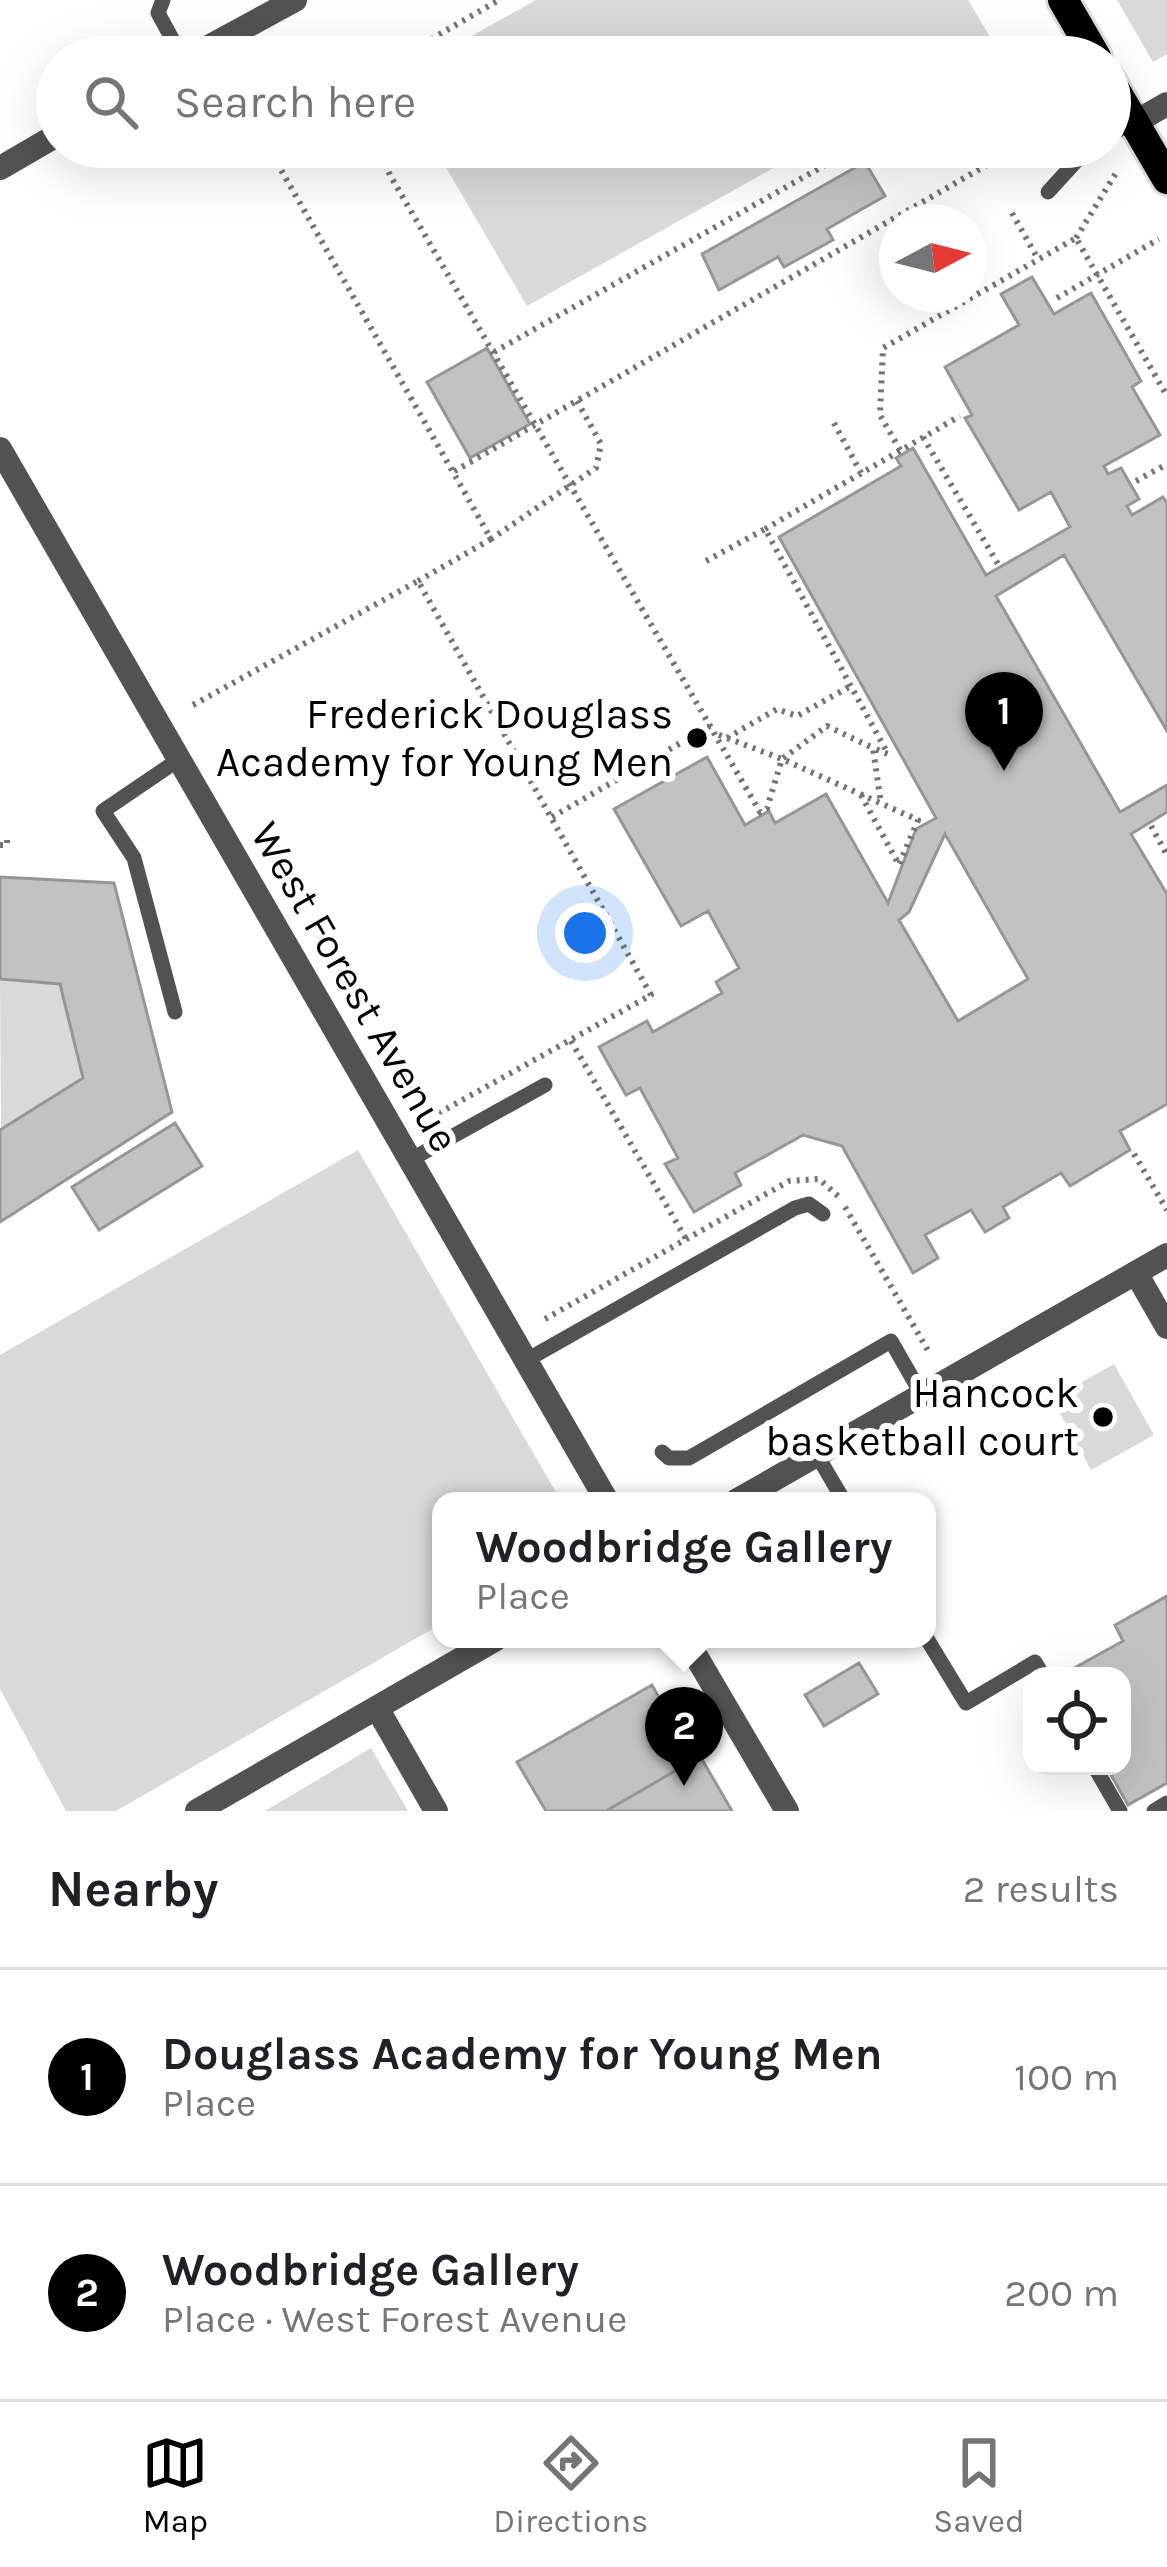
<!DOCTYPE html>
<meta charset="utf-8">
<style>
:root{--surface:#fff;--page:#f6f6f6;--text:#202124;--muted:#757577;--line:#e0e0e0;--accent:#000}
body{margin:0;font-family:Karla,sans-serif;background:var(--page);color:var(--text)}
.controls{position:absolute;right:36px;bottom:36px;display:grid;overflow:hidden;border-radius:24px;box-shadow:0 12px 48px #0002}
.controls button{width:108px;height:108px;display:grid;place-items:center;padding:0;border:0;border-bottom:3px solid var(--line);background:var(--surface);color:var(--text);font:60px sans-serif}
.compass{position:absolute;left:879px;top:204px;width:108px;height:108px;border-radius:50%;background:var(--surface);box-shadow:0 12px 48px #0002;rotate:83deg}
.you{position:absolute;left:585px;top:933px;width:42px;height:42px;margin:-30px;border:9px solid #fff;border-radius:50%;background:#1a73e8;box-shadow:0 0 0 18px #1a73e833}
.badge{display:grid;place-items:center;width:78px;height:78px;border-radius:50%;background:var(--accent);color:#fff;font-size:39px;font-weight:700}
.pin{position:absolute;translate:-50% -99px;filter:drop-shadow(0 3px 6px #0008)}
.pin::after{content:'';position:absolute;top:63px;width:42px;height:36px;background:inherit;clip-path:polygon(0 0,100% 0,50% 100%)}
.popup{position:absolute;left:432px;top:1492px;width:504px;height:156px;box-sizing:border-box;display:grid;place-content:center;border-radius:24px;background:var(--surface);filter:drop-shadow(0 3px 9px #0005);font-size:39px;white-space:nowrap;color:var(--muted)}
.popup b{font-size:45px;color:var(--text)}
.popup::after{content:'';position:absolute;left:50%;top:100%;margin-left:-24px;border:24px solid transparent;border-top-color:var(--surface)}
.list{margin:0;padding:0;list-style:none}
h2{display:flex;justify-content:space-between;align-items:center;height:156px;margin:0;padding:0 48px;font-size:51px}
h2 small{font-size:39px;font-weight:400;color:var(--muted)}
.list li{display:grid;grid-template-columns:78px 1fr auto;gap:36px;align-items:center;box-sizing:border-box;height:216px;padding:0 48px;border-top:3px solid var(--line)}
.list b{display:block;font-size:45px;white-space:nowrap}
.list p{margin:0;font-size:39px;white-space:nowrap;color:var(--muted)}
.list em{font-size:39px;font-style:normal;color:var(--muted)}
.icon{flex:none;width:66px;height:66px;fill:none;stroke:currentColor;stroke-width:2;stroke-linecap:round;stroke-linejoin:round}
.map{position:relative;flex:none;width:1167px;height:1811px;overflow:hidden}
.search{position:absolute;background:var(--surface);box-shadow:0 12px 48px #0002;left:36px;right:36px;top:36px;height:132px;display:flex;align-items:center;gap:30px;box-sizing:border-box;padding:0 42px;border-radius:66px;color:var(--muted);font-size:45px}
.sheet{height:588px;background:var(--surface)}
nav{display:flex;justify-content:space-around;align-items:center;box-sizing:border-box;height:168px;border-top:3px solid var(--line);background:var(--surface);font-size:33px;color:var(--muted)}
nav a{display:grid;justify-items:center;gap:6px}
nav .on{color:var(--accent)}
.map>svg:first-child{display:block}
.green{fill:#d9d9d9}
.building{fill:#c2c2c2;stroke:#969696;stroke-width:3;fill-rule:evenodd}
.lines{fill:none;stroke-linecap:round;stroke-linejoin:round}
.primary-casing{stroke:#dbdbdb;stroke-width:36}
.path{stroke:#747474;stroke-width:6;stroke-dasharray:3 6;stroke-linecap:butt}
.service{stroke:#525252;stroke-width:15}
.minor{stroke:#525252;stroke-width:24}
.tertiary{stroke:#525252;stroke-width:24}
.primary{stroke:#000;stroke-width:30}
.poi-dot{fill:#000;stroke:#fff;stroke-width:4.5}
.labels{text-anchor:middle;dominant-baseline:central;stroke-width:12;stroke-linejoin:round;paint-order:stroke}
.poi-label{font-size:42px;fill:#000;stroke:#fff;text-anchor:end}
.street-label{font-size:42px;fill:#000;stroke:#fff}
</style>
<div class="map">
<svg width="1167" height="1811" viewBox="0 0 1167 1811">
<rect width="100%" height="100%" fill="#fff"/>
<!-- green -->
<path class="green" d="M536,0H968L995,45L972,57H434Z
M1117,0H1167V54L1153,62Z
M434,147H811L527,306Z
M0,979L60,984L83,1078L1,1130Z
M358,1150L561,1501H441V1624L116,1811H66L0,1689V1355Z
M1114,1364L1154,1435L1091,1470L1052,1399Z
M371,1748L408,1811H265Z"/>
<!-- building -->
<path class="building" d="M865,162L885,196L827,229L833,240L784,267L778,257L719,290L702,254Z
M1032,277L1054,314L1091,293L1141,381L1132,387L1160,435L1104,466L1108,474L1121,468L1139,499L1127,506L1132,515L1163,497L1167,503V731L1064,555L996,596L1120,812L1167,785V812L1131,834L1167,894V1104L1120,1131L1130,1150L1070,1186L1061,1173L1003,1207L1009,1218L985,1232L971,1210L925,1235L938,1258L913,1273L842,1146L803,1135L735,1173L741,1185L694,1212L665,1164L678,1158L640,1088L626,1095L599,1047L647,1021L653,1032L722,993L716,982L739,968L708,911L681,926L614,809L707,757L745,825L769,811L775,823L826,794L888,903L916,829L936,818L779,537L901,466L896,458L913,448L986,575L1070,527L1051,492L1019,510L965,418L972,415L945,367L1019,325L1001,294ZM945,834L1028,979L958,1021L899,920L909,912Z
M487,348L530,424L470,458L427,382Z
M0,877L114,883L172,1112L0,1222V1130L83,1078L60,984L0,979Z
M175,1123L202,1166L99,1230L72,1187Z
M1167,1596V1783L1128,1805L1106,1766H1122V1676H1060L1123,1641L1115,1625Z
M859,1663L878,1694L824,1726L805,1695Z
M652,1685L694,1760L606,1811H546L517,1762Z
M700,1756L732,1811H606L694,1760Z"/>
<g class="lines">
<!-- primary casing -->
<g class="primary-casing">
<path id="primary" d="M1063,0L1096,57
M1110,81L1167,179"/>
</g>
<!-- path -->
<path class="path" d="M400,57L499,0
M268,147L453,472
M378,147L390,175L710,726L714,733L760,812L767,808L782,759L714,733
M1012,213L1038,259
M1076,238L1116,173
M1057,298L1159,239
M494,352L857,147
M577,401L601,444L596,468L491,539L453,472L1018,147
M834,423L861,473
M923,437L998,564
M900,450L880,415L883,348L1076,238L1167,396
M1136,481L1167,464
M765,529L960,416
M706,561L765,529L888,754L873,748
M418,581L491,539
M193,705L418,581L651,995L430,1118
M727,738L777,709L797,716L849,687
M861,795L899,865L918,820L782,759L827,726L873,748L881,804
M552,817L710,726
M1151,826L1167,855
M0,845H7V840
M571,1041L686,1239
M1134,1154L1167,1210
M845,1207L930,1354
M545,1319L789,1181L819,1179L838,1196"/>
<!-- service -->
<path class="service" d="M163,0L158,13L182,57
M1110,134L1134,123
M1048,192L1089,147
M175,1012L134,858L103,811L178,760
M410,1160L545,1085
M525,1361L795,1208L809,1204L823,1214
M662,1452L669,1458H689L891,1341L922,1395
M817,1455L844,1501
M927,1639L966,1703L1035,1662L1043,1676
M1094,1766L1120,1811
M1154,1811L1167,1803"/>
<!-- minor -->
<path class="minor" d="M1134,123L1167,104
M1136,1273L1167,1327
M377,1708L436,1811"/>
<!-- tertiary -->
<path class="tertiary" d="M190,57L295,0
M0,168L57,135
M0,449L607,1501
M736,1501L1167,1255
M686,1639L787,1811
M197,1811L496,1639"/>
<!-- primary -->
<use href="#primary" class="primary"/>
</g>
<!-- markers -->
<g class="poi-dot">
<circle cx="697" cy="738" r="12"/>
<circle cx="1103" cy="1417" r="12"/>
</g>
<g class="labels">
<!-- poi labels -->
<g class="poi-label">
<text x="673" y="714">Frederick Douglass<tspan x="673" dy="48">Academy for Young Men</tspan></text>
<text x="1079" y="1393">Hancock<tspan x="1079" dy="48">basketball court</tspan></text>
</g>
<!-- street labels -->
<g class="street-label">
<text transform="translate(355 987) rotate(60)">West Forest Avenue</text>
</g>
</g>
</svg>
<div class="controls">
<button><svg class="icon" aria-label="locate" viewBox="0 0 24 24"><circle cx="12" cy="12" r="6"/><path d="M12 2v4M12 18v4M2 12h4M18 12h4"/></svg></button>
</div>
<svg class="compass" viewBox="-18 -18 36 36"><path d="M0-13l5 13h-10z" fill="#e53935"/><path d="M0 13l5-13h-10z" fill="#757577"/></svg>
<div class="you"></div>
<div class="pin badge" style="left:1004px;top:771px">1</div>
<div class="pin badge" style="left:684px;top:1786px">2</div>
<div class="popup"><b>Woodbridge Gallery</b>Place</div>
<div class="search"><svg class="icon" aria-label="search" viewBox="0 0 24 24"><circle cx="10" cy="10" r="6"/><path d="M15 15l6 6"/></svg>Search here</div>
</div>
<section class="sheet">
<h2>Nearby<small>2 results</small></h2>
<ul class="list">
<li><span class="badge">1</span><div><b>Douglass Academy for Young Men</b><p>Place</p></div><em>100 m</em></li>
<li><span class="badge">2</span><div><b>Woodbridge Gallery</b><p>Place · West Forest Avenue</p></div><em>200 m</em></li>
</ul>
</section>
<nav>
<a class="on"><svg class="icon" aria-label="map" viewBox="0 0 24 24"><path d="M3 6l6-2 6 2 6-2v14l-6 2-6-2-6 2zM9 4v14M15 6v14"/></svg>Map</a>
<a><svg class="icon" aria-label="directions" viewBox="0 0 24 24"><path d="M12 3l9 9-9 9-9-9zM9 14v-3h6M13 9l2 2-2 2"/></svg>Directions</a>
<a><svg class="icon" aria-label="saved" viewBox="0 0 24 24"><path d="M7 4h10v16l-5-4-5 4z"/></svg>Saved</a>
</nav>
